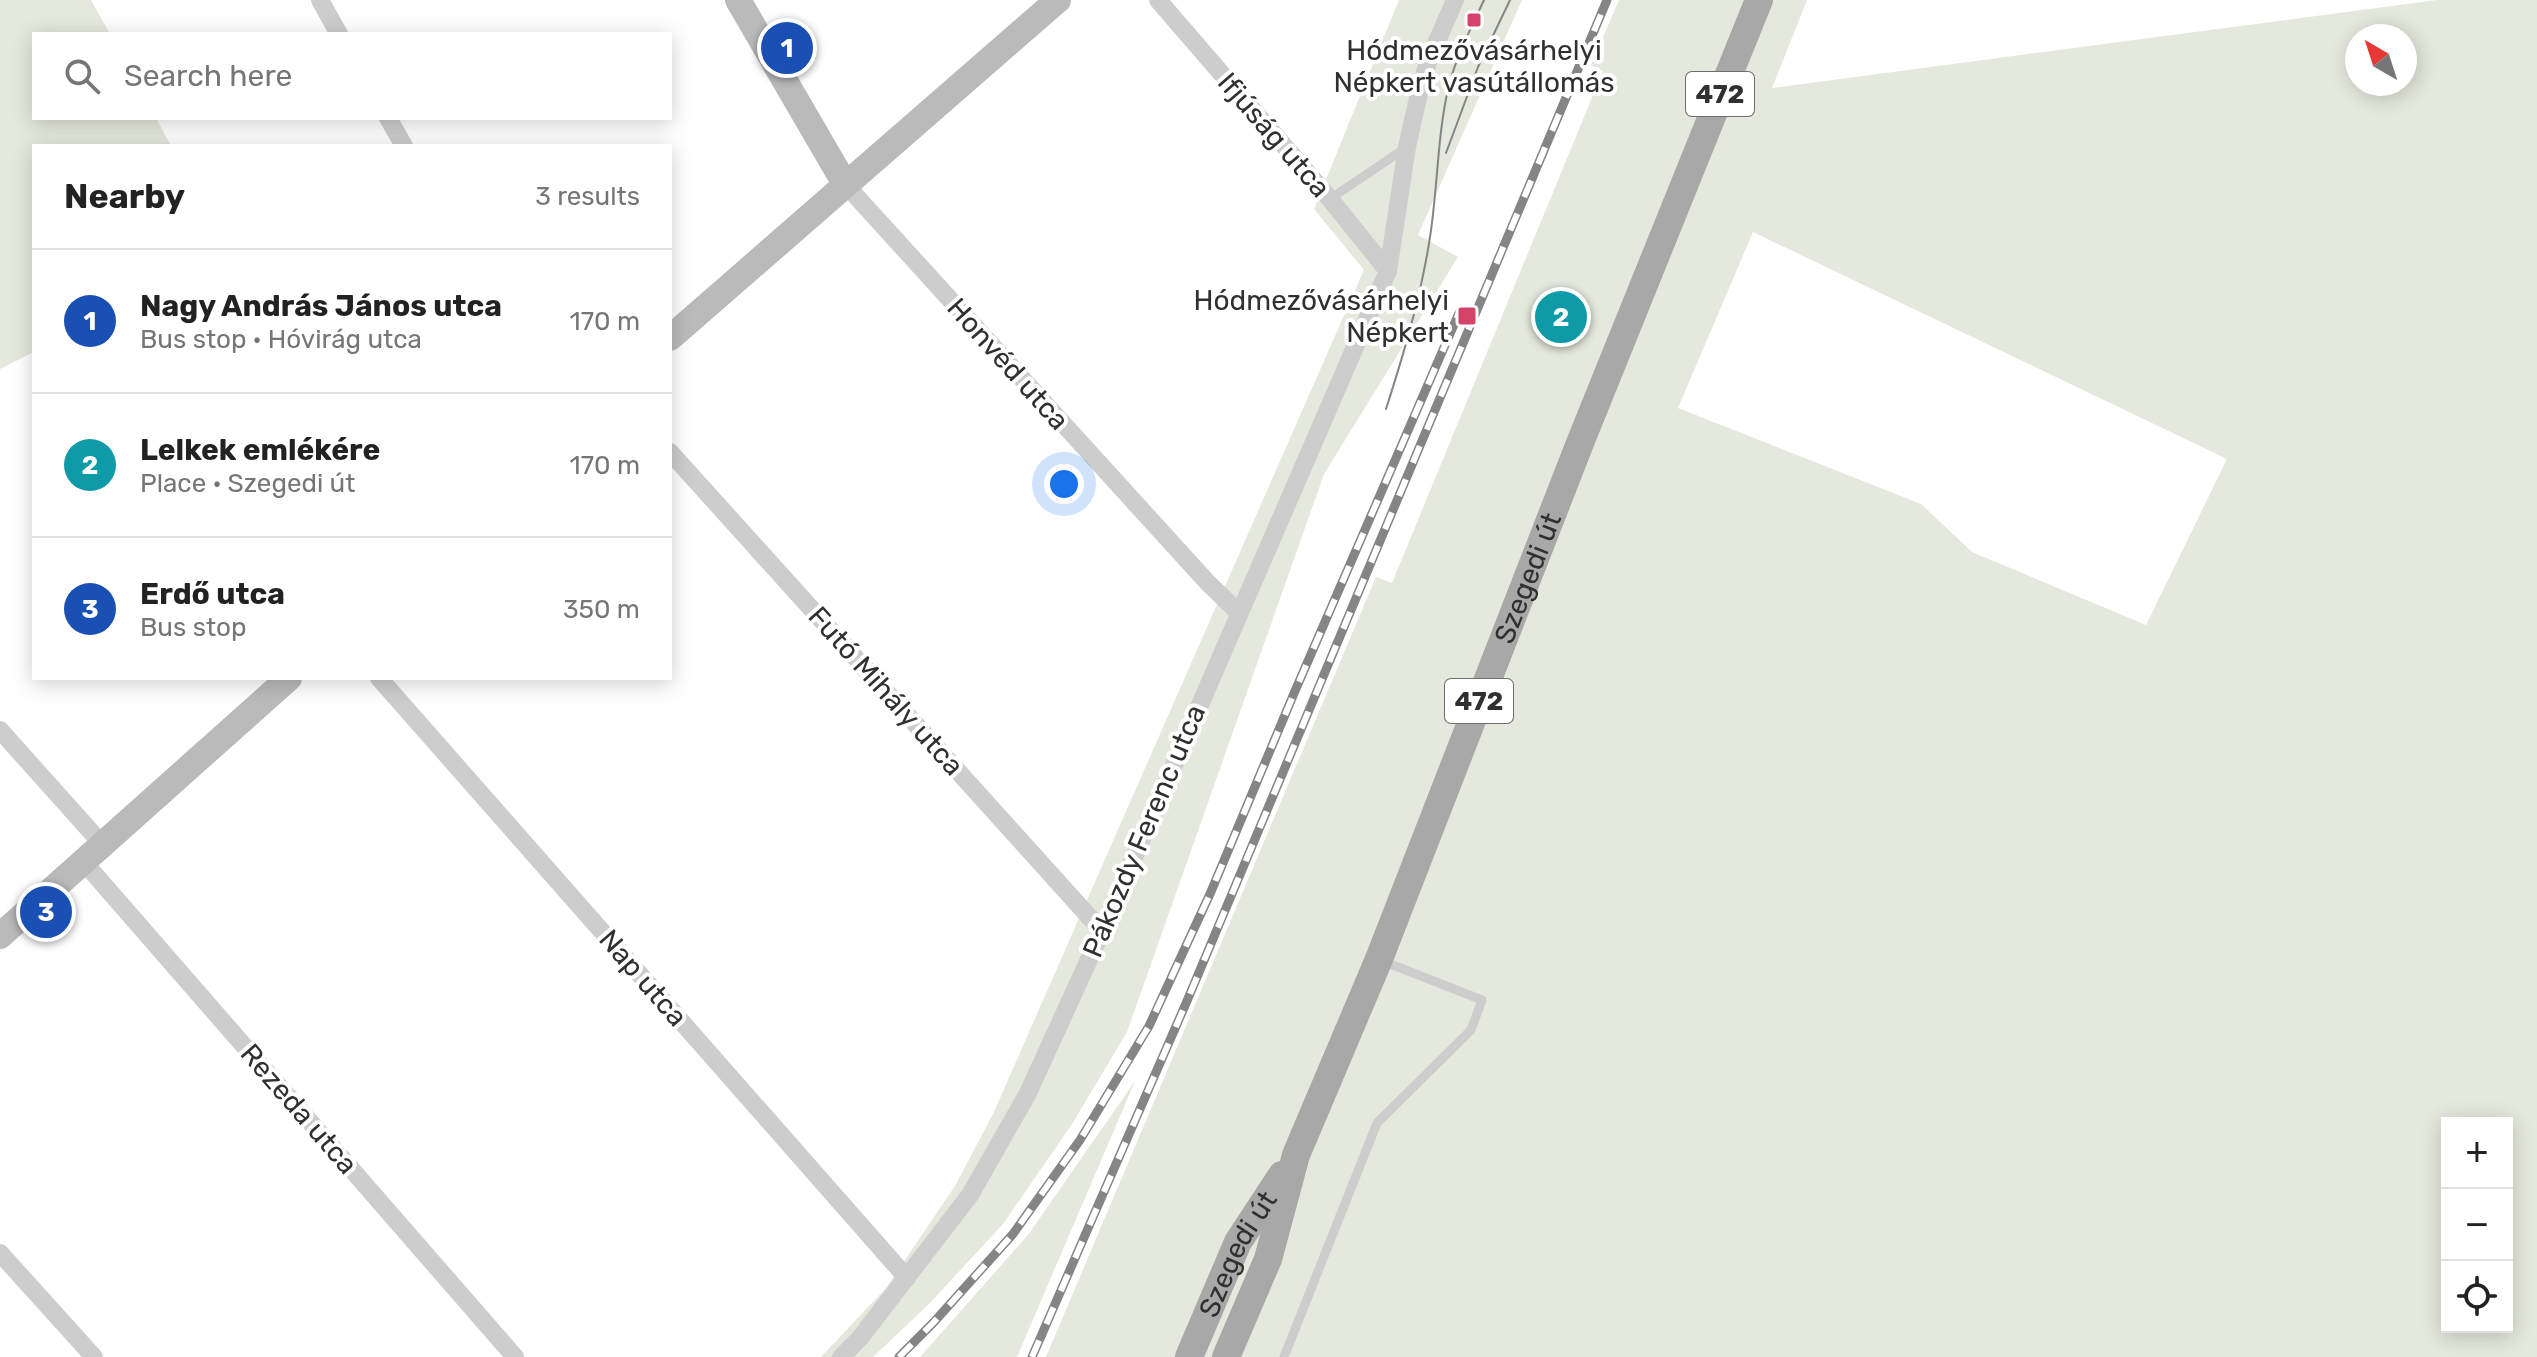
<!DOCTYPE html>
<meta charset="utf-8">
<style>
:root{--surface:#fff;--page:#f6f6f6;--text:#222;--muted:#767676;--line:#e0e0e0;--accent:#d64369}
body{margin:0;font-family:Rubik,sans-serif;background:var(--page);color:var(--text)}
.controls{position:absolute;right:24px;bottom:24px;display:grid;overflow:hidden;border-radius:0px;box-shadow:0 4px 20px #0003}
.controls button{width:72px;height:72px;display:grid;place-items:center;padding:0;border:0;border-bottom:2px solid var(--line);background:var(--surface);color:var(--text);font:40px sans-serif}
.compass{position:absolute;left:2345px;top:24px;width:72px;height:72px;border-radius:50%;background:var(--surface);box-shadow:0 4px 20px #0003;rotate:321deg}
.you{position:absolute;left:1064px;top:484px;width:28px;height:28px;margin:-20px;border:6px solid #fff;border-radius:50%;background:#1a73e8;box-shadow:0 0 0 12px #1a73e833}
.badge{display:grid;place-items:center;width:52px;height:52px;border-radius:50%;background:var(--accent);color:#fff;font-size:26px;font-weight:700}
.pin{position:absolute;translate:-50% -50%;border:4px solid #fff;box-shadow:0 2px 8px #0006}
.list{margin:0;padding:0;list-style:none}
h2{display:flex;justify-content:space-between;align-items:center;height:104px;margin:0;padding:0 32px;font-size:34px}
h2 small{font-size:26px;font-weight:400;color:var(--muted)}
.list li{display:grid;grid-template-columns:52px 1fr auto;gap:24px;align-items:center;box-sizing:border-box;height:144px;padding:0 32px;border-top:2px solid var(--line)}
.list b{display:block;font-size:30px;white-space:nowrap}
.list p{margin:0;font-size:26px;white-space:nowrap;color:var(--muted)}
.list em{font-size:26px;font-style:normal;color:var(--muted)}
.icon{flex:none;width:44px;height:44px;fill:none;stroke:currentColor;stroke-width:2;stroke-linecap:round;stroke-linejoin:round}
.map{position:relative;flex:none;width:2537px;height:1357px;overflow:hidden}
.search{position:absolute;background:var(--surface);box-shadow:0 4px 20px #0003;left:32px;top:32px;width:640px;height:88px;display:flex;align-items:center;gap:20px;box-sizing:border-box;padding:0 28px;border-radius:0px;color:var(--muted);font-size:30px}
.panel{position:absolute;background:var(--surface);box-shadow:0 4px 20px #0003;left:32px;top:144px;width:640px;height:536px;border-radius:0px}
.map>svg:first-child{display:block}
.green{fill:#e5e8dc;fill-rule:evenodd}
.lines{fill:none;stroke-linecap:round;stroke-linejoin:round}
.lane{stroke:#cdcdcd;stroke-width:9}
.street{stroke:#cdcdcd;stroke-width:18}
.secondary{stroke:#bababa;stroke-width:26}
.primary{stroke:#a8a8a8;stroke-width:28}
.tram{stroke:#858585;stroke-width:2}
.rail-casing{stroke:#858585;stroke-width:9}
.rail{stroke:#fff;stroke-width:6;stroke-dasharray:18;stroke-linecap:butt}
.poi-dot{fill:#d64369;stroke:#fff;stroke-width:3}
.labels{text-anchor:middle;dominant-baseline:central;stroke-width:8;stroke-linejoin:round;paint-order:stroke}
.shield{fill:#fff;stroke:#6e6e6e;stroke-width:2}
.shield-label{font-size:26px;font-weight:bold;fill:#303030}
.poi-label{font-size:28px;fill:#303030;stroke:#fff}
.street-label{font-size:28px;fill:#303030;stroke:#fff}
</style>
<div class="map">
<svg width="2537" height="1357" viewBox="0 0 2537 1357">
<rect width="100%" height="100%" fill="#fff"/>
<!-- green -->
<path class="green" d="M0,0H91L110,34H34V118H156L171,146H34V352L0,369Z
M1399,0H1522L1418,235L1458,257L1324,474L1127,1032L1072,1124L1003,1224L930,1303L873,1357H821L886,1288L955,1186L993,1114L1364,270L1314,209Z
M1619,0H1807L1772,88L2437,0H2537V1357H1046L1376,577L1392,583L1603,71L1591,65ZM2357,36H2405V84H2357ZM1753,232L2227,459L2146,625L1972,552L1921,504L1678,408ZM2447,1123H2507V1327H2447Z
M1135,1081L1017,1357H920L1028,1235Z"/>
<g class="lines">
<!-- lane -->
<path class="lane" d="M1330,199L1407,147
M1284,1357L1377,1123L1471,1030L1482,1000L1380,960"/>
<!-- street -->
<path class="street" d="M320,0L339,34
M1158,0L1330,199L1388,271
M388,118L404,146
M845,184L1208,583L1238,612
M670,452L1102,931
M379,678L907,1278
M0,730L102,844
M83,861L515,1357
M0,1253L94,1357
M841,1357L860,1338L970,1195L1028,1093L1102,931L1388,271L1407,147L1419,93L1428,62L1455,0"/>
<!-- secondary -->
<path class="secondary" d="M738,0L845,184
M670,338L1058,0
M0,936L289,678"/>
<!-- primary -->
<g class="primary">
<path id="s1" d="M1189,1357L1238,1242L1282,1175"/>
<path id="s2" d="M1226,1357L1268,1259L1296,1155L1379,959L1580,443L1759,0"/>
</g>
<!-- tram -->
<path class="tram" d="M1446,153L1478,67L1510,0
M1386,409C1404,353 1421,296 1430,237C1438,187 1437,135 1449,85C1457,55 1471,28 1484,0"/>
<!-- rail casing -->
<g class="rail-casing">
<path id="rail" d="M899,1357L933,1323L1013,1234L1080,1140L1149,1026L1210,894L1295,691L1459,313
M1032,1357L1187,1001L1607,0"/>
</g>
<!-- rail -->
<use href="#rail" class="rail"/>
</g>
<!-- markers -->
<g class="poi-dot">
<rect x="1466" y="12" width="16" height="16" rx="4"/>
<rect x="1457" y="306" width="20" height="20" rx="4"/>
</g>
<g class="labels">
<!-- shield labels -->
<g class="shield">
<rect x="1686" y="72" width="68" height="44" rx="6"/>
<rect x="1445" y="679" width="68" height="44" rx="6"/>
</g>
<g class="shield-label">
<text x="1720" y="94">472</text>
<text x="1479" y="701">472</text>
</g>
<!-- poi labels -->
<g class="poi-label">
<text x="1474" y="50">Hódmezővásárhelyi<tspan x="1474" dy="32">Népkert vasútállomás</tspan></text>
<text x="1449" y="300" text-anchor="end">Hódmezővásárhelyi<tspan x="1449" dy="32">Népkert</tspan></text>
</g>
<!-- street labels -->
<g class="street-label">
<text transform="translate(1274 135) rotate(49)">Ifjúság utca</text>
<text transform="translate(1008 364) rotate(48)">Honvéd utca</text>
<text stroke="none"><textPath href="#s2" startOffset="836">Szegedi út</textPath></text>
<text transform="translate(886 691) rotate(48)">Futó Mihály utca</text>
<text transform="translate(1144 831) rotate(-67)">Pákozdy Ferenc utca</text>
<text transform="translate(643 978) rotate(49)">Nap utca</text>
<text transform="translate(299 1109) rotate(49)">Rezeda utca</text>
<text stroke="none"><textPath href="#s1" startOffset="114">Szegedi út</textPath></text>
</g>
</g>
</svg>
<div class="controls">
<button>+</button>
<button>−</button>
<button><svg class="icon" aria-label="locate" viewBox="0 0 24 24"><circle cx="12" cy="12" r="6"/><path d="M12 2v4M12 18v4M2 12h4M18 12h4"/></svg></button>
</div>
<svg class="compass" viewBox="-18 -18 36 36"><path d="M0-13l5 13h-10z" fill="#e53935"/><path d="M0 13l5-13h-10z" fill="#767676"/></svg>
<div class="you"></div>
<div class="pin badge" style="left:787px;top:48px;background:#1a4fb4">1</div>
<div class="pin badge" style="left:1561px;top:317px;background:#0f9aa8">2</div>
<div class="pin badge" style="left:46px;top:912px;background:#1a4fb4">3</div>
<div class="search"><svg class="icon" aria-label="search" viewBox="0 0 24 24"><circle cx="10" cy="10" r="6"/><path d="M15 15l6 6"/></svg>Search here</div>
<section class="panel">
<h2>Nearby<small>3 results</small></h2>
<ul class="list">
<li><span class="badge" style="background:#1a4fb4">1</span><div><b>Nagy András János utca</b><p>Bus stop · Hóvirág utca</p></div><em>170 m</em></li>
<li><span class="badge" style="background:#0f9aa8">2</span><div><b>Lelkek emlékére</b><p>Place · Szegedi út</p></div><em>170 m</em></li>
<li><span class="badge" style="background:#1a4fb4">3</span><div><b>Erdő utca</b><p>Bus stop</p></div><em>350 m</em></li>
</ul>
</section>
</div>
